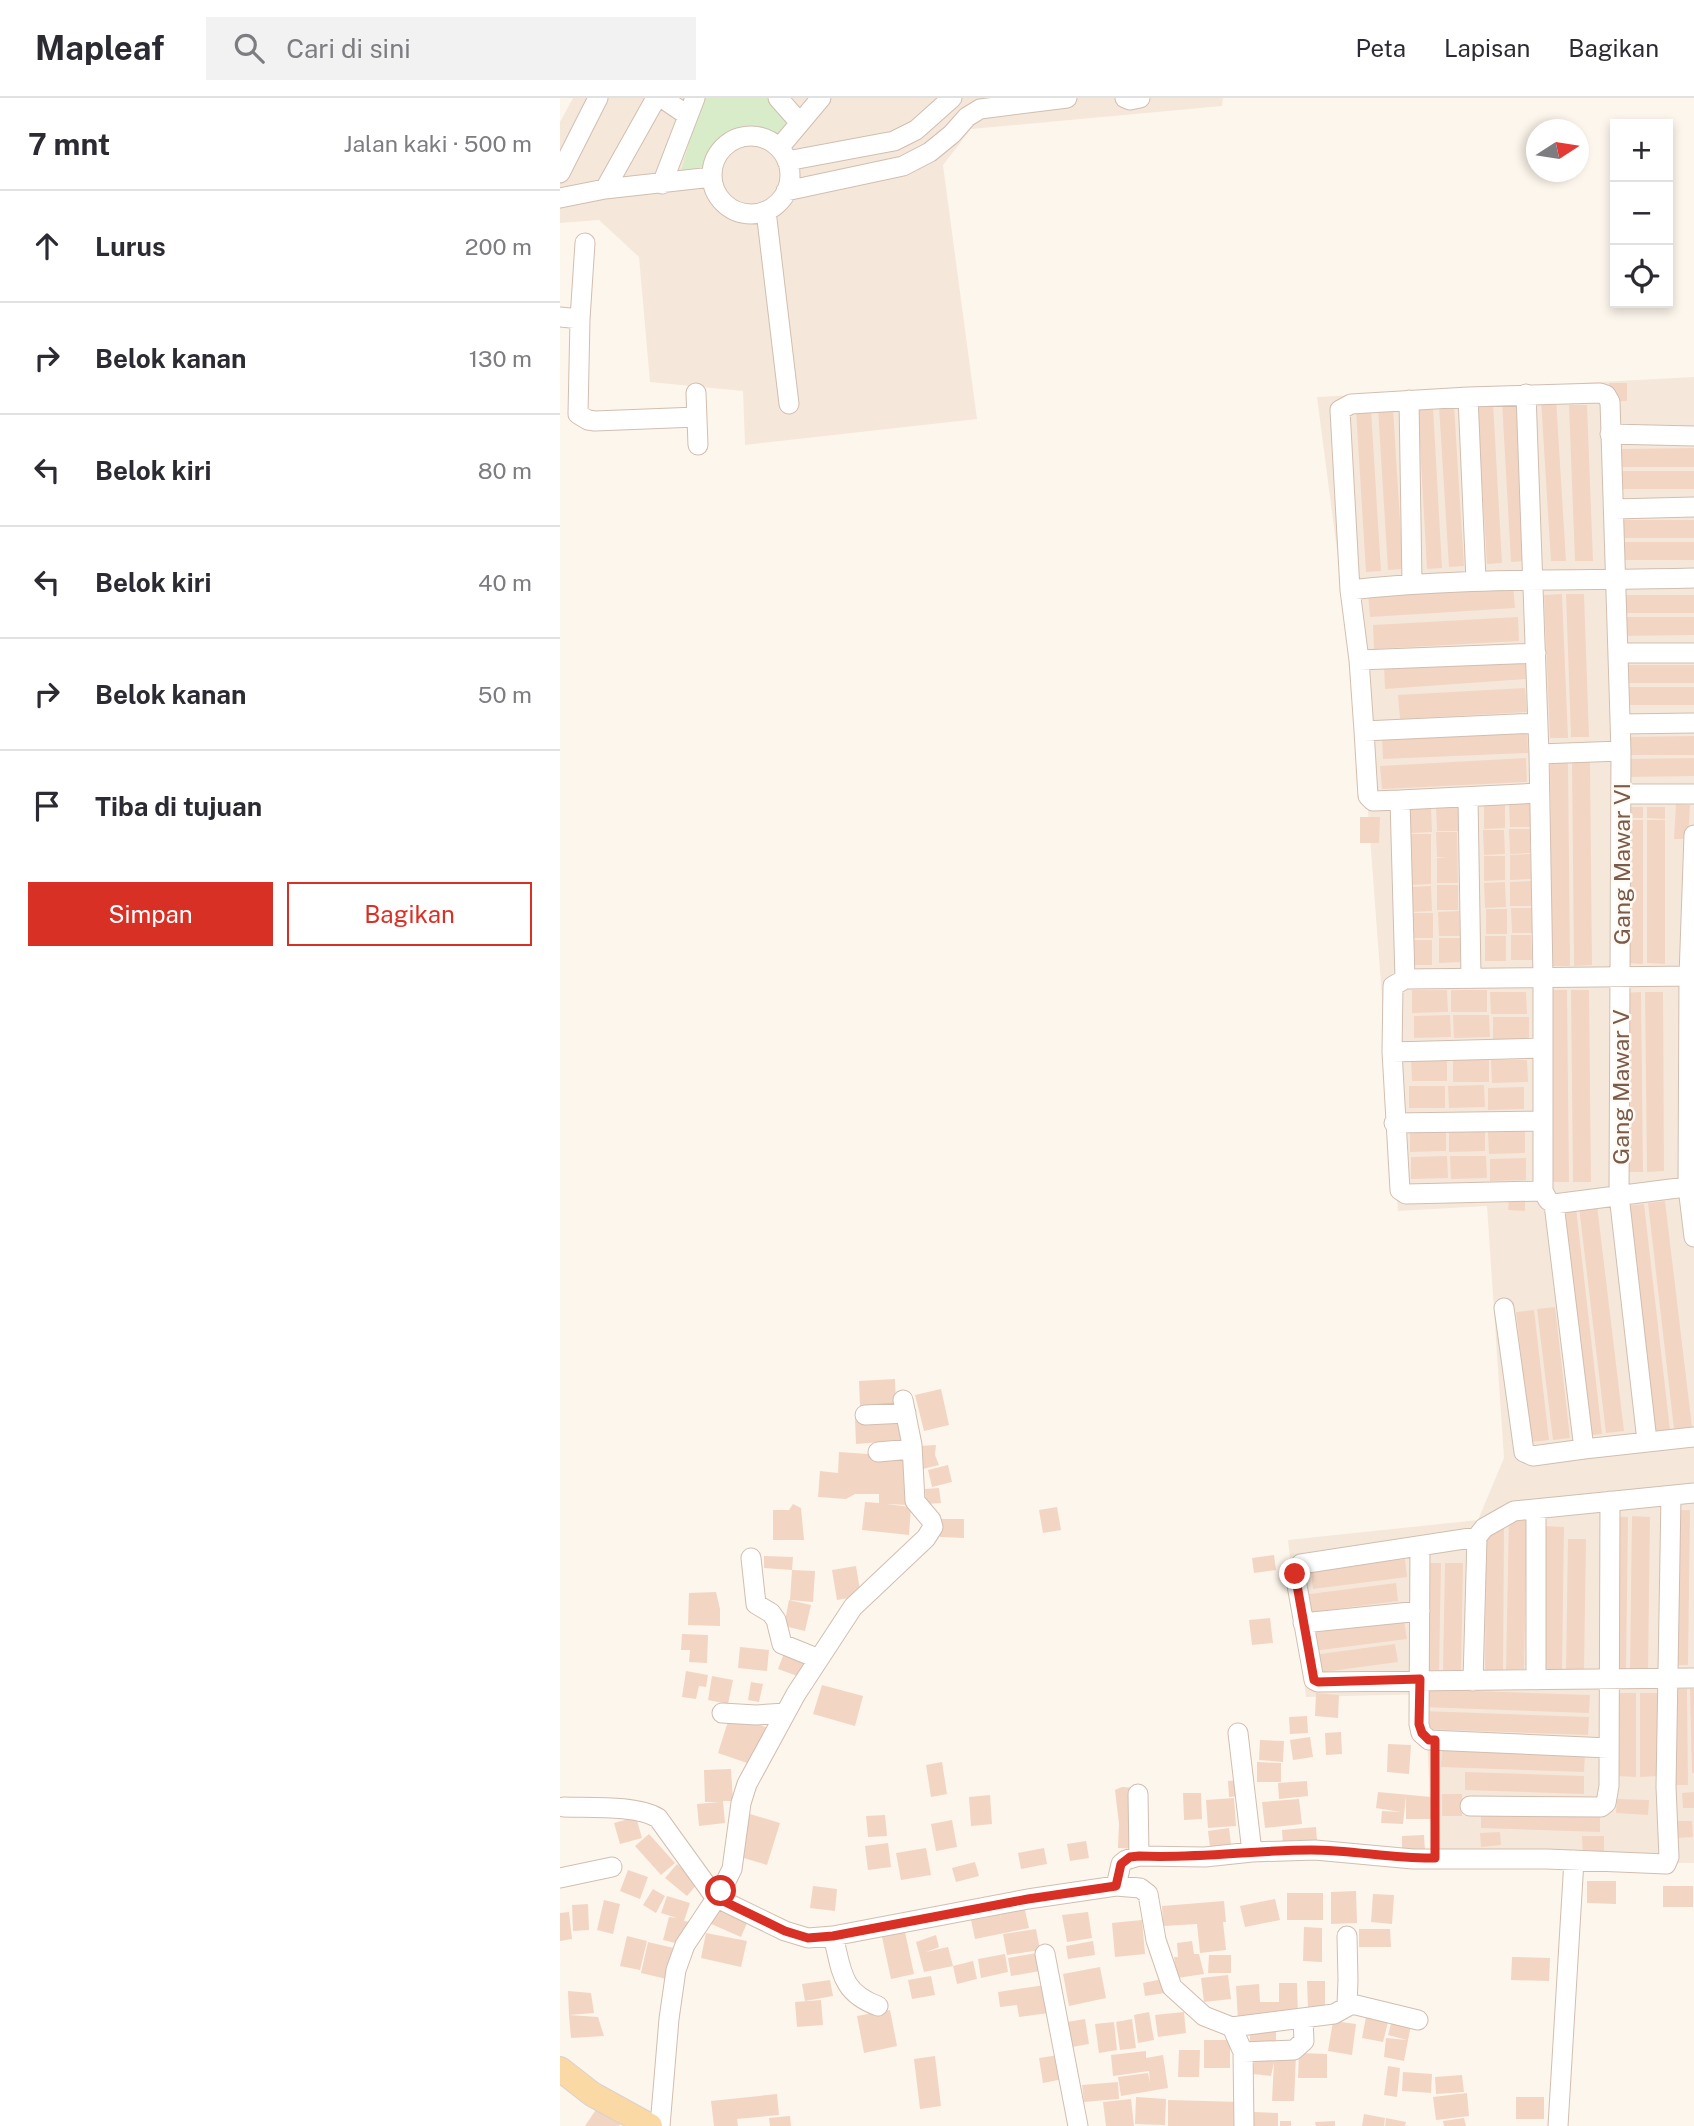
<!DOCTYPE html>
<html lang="id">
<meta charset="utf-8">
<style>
:root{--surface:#fff;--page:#f2f2f3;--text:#2b2b33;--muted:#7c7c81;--line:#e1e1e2;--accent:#d93025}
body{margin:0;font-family:"Public Sans",sans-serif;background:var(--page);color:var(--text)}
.controls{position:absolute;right:21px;top:21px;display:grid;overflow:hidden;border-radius:0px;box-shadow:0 4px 10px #0003}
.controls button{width:63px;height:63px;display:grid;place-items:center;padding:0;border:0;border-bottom:2px solid var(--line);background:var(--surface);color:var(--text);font:35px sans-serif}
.compass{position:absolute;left:966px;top:21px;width:63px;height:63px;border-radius:50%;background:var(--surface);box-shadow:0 4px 10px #0003;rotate:78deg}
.stop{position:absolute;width:21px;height:21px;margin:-16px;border:5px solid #d93025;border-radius:50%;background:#fff}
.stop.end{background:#d93025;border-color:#fff;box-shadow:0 2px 7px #0008}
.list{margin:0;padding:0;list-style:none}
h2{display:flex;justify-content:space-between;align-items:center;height:91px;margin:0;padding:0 28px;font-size:30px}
h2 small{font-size:23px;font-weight:400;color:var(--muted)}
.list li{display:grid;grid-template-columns:46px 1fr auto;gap:21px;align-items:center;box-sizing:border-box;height:112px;padding:0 28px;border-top:2px solid var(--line)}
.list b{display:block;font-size:26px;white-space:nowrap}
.list em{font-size:23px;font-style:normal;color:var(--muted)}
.actions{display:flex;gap:14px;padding:21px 28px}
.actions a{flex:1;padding:16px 0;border:2px solid var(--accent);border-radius:0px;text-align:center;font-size:24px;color:var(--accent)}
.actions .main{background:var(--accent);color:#fff}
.icon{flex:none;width:38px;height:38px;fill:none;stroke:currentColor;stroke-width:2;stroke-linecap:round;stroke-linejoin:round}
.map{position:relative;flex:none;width:1134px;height:2028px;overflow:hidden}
header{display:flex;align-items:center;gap:42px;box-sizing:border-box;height:98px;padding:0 35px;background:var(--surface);border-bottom:2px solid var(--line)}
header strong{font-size:33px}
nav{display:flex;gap:38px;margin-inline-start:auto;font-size:24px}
.search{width:490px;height:63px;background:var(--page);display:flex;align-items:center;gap:18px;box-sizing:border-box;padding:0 24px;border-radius:0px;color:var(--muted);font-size:26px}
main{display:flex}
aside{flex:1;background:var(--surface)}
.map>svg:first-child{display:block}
.residential{fill:#f5e8da}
.green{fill:#d8ecc9}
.building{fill:#f3d5c3}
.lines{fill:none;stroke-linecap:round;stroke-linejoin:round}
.minor-casing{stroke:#d1beb0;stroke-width:21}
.major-casing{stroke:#dad1cd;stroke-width:26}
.path{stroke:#d9b8a5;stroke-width:2.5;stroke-dasharray:2 5;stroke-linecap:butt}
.minor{stroke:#fff;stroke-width:19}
.major{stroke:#fbd9a5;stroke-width:24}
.route{stroke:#d93025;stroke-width:9}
.labels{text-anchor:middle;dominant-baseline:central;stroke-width:5;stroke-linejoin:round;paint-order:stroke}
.street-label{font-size:23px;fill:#7a5c4d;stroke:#fffaf3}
</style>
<header>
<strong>Mapleaf</strong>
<div class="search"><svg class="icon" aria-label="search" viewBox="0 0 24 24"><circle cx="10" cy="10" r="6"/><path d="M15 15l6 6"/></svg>Cari di sini</div>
<nav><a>Peta</a><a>Lapisan</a><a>Bagikan</a></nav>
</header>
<main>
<aside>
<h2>7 mnt<small>Jalan kaki · 500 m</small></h2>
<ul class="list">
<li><svg class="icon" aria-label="ahead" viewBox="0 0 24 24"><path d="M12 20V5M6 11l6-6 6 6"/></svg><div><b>Lurus</b></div><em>200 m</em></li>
<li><svg class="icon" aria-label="right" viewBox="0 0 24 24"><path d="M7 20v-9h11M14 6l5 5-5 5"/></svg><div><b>Belok kanan</b></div><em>130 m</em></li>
<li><svg class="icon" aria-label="left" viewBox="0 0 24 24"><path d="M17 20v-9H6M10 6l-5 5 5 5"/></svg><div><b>Belok kiri</b></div><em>80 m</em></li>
<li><svg class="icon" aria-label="left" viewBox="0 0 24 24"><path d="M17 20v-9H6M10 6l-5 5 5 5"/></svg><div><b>Belok kiri</b></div><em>40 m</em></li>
<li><svg class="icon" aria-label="right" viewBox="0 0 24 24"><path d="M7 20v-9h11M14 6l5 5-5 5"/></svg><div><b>Belok kanan</b></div><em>50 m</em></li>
<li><svg class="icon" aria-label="arrive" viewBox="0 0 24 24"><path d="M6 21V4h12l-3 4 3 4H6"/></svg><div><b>Tiba di tujuan</b></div></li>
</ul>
<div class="actions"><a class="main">Simpan</a><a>Bagikan</a></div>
</aside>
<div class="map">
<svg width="1134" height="2028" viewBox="0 0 1134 2028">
<rect width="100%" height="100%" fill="#fdf6ec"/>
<!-- residential -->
<path class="residential" d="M13,0H663L662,8L411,31L383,67L417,321L185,347L183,293L90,284L79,159L39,122L0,125V24Z
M1134,279V1765L873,1764L865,1596L746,1599L728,1442L918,1422L944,1360L927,1108L838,1113L804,659L757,299Z"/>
<!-- green -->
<path class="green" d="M145,0H207L227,26L218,38L193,28L170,34L149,50L142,72L120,77L135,23Z"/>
<!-- building -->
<path class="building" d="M1049,285H1067V303H1049Z
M996,301L1006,463H991L981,302Z
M957,302L966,463L951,464L942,303Z
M933,304L942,465L927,466L917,305Z
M894,307L904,468L889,469L879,308Z
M1009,307H1027L1033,463H1015Z
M873,309L882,470L867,471L858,310Z
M818,310H833L843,471L828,472Z
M796,312H811L821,473L806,474Z
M1134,350V369H1061V351Z
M1061,373H1134V391H1061Z
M1056,422H1134V440H1056Z
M1057,444H1134V462H1057Z
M953,486L955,510L810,519L808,495Z
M1002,496L1008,640H990L984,497Z
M1006,496H1024L1029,639H1011Z
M1058,497H1134V515H1058Z
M958,519L959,543L814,551L813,527Z
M1059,519H1134V537L1059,538Z
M967,559V581L825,591L824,567Z
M1062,567H1134V585H1062Z
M1062,589H1134V607H1062Z
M965,590L967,614L840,621L838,597Z
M967,631L968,655L823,661L822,638Z
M1134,638V657H1065V639Z
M966,660L967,684L822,691L820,668Z
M1134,660V678L1065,679V661Z
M990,664H1008L1010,868H992Z
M1012,664H1030L1032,867L1014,868Z
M970,704L971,729H950L949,705Z
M924,706H945V730L924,731Z
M1116,706L1130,707L1128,741H1114Z
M876,708H898V733H877Z
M871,709L872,734L851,735L850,710Z
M1065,709H1083V720H1065Z
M1087,709H1105V721L1087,720Z
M800,719H820L819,745H800Z
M1065,722H1083V866L1065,865Z
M1087,722H1105V866L1087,865Z
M949,731H970V755L950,756Z
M923,732H944L945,756L924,757Z
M876,734H897L898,785H877V760L887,759H877Z
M850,736H871V786L851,787Z
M970,756L971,781L950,782V757Z
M924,758H945V782L924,783Z
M971,783V808H950V784Z
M945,784L946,809L925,810L924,785Z
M877,787H898V812H877Z
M871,788L872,813L851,814L850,789Z
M951,810H972V835H952Z
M926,811H947V836H926Z
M899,813L900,838H879L878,814Z
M852,815H873V840H852Z
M951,837H971L972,862H951Z
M925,838H946V863H925Z
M879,840H900V864L879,865Z
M851,842H872V867H852Z
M852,892H887L888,914L852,915Z
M891,892H927V914H891Z
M989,892H1007L1009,1084H991Z
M1011,892H1029L1031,1084H1013Z
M930,894H966L967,916H931Z
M1081,894L1083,1074H1065L1063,895Z
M1085,894H1103L1104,1073L1087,1074Z
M890,917L891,939L854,940V918Z
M893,917H929L930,939L894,940Z
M933,919H969V941L933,942Z
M887,960V983H852L851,961Z
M929,961V984H893V962Z
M931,962H967L968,984L932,985Z
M924,987L925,1009L889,1010L888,988Z
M849,988H885V1010H849Z
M964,989V1011L928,1012V990Z
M886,1031V1053L850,1054V1032Z
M889,1031H925V1053L889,1054Z
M965,1033V1055L929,1056L928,1034Z
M887,1058L888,1080L851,1081V1059Z
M890,1058H926L927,1080L891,1081Z
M966,1060V1082L930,1083V1061Z
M949,1102L965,1103V1113L948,1112Z
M1105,1103L1132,1329L1114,1331L1088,1105Z
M1084,1106L1110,1332L1092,1334L1066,1108Z
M1037,1107L1064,1333L1046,1335L1019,1109Z
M1016,1110L1042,1336L1024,1338L998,1112Z
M995,1209L1010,1340L993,1342L977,1211Z
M974,1212L989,1342L971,1344L956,1214Z
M335,1281L336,1306L300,1308L299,1283Z
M381,1291L389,1327L364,1333L355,1297Z
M295,1320L346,1321L347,1342L296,1346Z
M376,1347L375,1357L379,1367L359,1372V1348Z
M279,1354L350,1359L347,1407L326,1406L351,1409L349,1437L302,1432L305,1404L319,1405V1396H295L286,1401L258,1399L260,1373L278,1375Z
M388,1367L392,1384L372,1389L368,1372Z
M379,1390L381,1405L366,1406L365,1391Z
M233,1406L241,1410L244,1442H213V1412H229Z
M497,1409L501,1432L483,1435L479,1412Z
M1111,1412H1130L1128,1567H1110Z
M949,1418L967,1419L964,1574H946Z
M1050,1418L1068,1419L1066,1574H1048Z
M1072,1418L1090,1419L1088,1574H1070Z
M380,1421H404V1440L380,1439Z
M986,1428L1004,1429L1002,1572H984Z
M926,1430H944L943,1574L925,1573Z
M1008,1441H1026L1024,1572H1006Z
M714,1457L716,1472L694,1475L692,1460Z
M204,1458L233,1459L232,1472L255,1473L253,1504L230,1502L232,1472L204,1470Z
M845,1461L847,1479L753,1491L751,1473Z
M863,1465H881L879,1572H861Z
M885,1465H903L901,1572H883Z
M296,1468L301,1498L277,1502L272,1472Z
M836,1485L838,1503L744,1515L742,1497Z
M156,1494L160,1511V1528L128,1527L129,1495Z
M229,1502L251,1507L245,1533L224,1528Z
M710,1520L713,1545L692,1547L689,1522Z
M844,1523L847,1541L753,1553L750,1535Z
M122,1536L148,1537L147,1565L129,1564L130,1552H121Z
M835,1546L838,1564L756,1575L753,1557Z
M180,1549L209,1552L207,1573L178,1570Z
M226,1550L250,1559L243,1580L218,1571Z
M126,1573L148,1577L146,1589L139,1588L136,1601L122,1599Z
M152,1578L173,1582L168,1606L148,1602Z
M191,1584L203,1586L199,1604L188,1602Z
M262,1587L303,1598L295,1628L253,1616Z
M863,1591L1030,1597L1029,1615L862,1609Z
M1108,1591H1127L1128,1687H1110Z
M1130,1591H1134V1675H1132Z
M756,1595L779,1597L778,1620L755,1618Z
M1058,1595H1076V1679L1058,1678Z
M1080,1595H1098V1678L1080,1679Z
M862,1613L1029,1619L1028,1637L862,1631Z
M170,1617L209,1630L196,1668L158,1655Z
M747,1618L748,1635L730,1636L729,1619Z
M781,1634L782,1656L766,1657L765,1635Z
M750,1639L753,1659L733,1662L730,1642Z
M700,1642L724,1643L723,1664L699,1662Z
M828,1646L851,1647L849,1676L827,1674Z
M882,1651L1025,1656L1024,1674L881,1669Z
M382,1664L387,1696L371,1699L366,1667Z
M697,1664L721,1665V1684H697Z
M171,1671L173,1703H163L165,1725L139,1728L137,1706L160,1704H145L144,1672Z
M905,1674L1024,1678V1696L905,1692Z
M678,1682L680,1698L669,1699L668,1683Z
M747,1683L748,1698L719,1701L718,1685Z
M562,1689L577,1690V1751L558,1750L559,1726L555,1692Z
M818,1694L871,1699V1721H846V1698L843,1726L821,1725L822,1713L841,1714L816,1710Z
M1134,1694V1710H1123L1122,1695Z
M623,1695H641L642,1721L624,1722Z
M882,1696H902V1718H882Z
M430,1697L432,1726L411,1728L409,1699Z
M674,1700L676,1728L648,1730L646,1702Z
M739,1701L742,1726L705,1730L702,1704Z
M1057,1701L1089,1702L1088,1717L1056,1715Z
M921,1712L1040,1716V1734L921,1730Z
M190,1716L220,1725L207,1767L177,1758Z
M325,1717L327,1738L308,1739L306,1718Z
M76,1719L82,1740L60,1746L54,1725Z
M392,1722L397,1749L376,1753L371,1726Z
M1116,1723H1132L1133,1739L1117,1740Z
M756,1729L757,1743L723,1747L722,1732Z
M669,1730L672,1754L651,1757L648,1733Z
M940,1734L941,1747L921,1749L920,1735Z
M89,1736L115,1765L101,1777L75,1748Z
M864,1737L865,1754L842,1755V1738Z
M1022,1738H1044V1757L1023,1758Z
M526,1743L529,1760L510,1763L507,1746Z
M328,1745L331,1769L308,1772L305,1748Z
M366,1750L371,1777L341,1782L336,1755Z
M484,1750L487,1766L461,1771L458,1755Z
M415,1764L419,1778L396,1784L392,1770Z
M117,1766L138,1785L127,1798L105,1780Z
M68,1772L88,1779L80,1801L60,1793Z
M1027,1783H1056V1806L1027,1805Z
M253,1788L277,1791L275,1813L250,1810Z
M1103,1788H1133V1809H1103Z
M93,1791L105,1798L96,1815L83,1807Z
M796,1793L797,1825L771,1826V1794Z
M727,1795H763V1822H727Z
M813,1796L834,1797L832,1826L811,1824Z
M107,1798L130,1805L124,1823L130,1824L124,1847L103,1842L109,1819L117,1820L101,1815Z
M715,1801L720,1822L685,1829L680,1808Z
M44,1802L60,1806L53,1836L37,1832Z
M664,1803L666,1824H663L666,1852L640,1855L637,1826L603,1828L602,1808Z
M28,1806L29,1832L13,1833L12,1807Z
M464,1808L469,1830L415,1841L411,1822L428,1819L427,1815L439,1812L441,1820L440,1812Z
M155,1811L187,1825L181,1839L149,1825Z
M9,1814L12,1841L0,1843V1815Z
M528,1814L532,1840L507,1844L502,1817Z
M582,1822L585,1856L555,1859L552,1825Z
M744,1829L762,1830V1864L743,1863Z
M476,1831L480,1852L447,1857L443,1836Z
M799,1831H830L831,1849H799Z
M345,1834L354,1876L331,1881L322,1839Z
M146,1835L187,1843L181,1869L141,1860Z
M376,1837L379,1849L366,1854L388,1849L393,1868L413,1863L417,1881L397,1886L393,1868L364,1874L356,1844Z
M67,1838L87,1843L80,1872L60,1868Z
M533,1843L535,1857L508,1861L506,1848Z
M632,1843L634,1856H639L644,1876L617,1880L614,1859H618L617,1845Z
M88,1844L118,1851L111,1882L81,1875Z
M477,1855L480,1873L451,1878L448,1860Z
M445,1856L448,1874L421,1880L418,1861Z
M649,1857H671V1875H648Z
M952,1859L990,1860L989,1883L951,1882Z
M540,1869L546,1900L509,1908L503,1876Z
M668,1877L671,1901L644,1904L641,1880Z
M371,1878L375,1897L352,1901L348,1882Z
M603,1881L605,1895L585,1898L583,1885Z
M270,1882L273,1898L245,1903L242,1886Z
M747,1883H765V1908L748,1909Z
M719,1885H737L738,1918L678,1922L676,1888L699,1886L700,1904H719Z
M485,1887L489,1915L459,1919L457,1907L440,1909L438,1894Z
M8,1893L31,1895L34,1915L9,1917L38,1919L44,1938L11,1940L9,1917Z
M261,1902L263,1927L237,1929L235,1904Z
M330,1912L337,1948L304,1955L297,1918Z
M589,1914L594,1942L578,1945L574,1917Z
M624,1914L626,1935L598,1939L595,1917Z
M806,1919L828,1924L823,1944L802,1940Z
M525,1921L529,1946L512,1949L507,1924Z
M572,1921L576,1950L560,1952L556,1924Z
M832,1922L851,1927L844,1963L824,1959L826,1940L847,1942L828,1937Z
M773,1923L796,1926L792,1957L768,1953Z
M554,1924L557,1952L539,1955L535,1926Z
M690,1931H716V1949L690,1948Z
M644,1942H670V1970H644Z
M619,1952H640L639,1979H618Z
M586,1953V1960L603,1957L608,1990L561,1998L558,1979L588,1975L590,1985L589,1973L553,1978L551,1957Z
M695,1955L736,1958L734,2003H712L714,1964L711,1978L693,1976Z
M739,1955L767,1956V1980H738Z
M499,1957L503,1981L483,1985L479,1960Z
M375,1958L381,2008L360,2011L354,1961Z
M828,1968L840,1970L837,1999L824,1997Z
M843,1974L872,1976L871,1995L842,1993Z
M902,1977L904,1994L876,1996L875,1979Z
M558,1984L559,2001L524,2004L522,1987Z
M907,1995L909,2018L876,2022L873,1999Z
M217,1996L219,2017L177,2021L178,2028H154L151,2003Z
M576,1999L606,2001L605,2027L575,2026Z
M956,1999H984V2021H956Z
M571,2001L574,2028H546L543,2004Z
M608,2002L681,2004V2028H608Z
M37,2010L61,2025L59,2028H25Z
M693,2014L718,2015V2028H692Z
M804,2016L825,2020L824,2028H802Z
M230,2018L231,2028H210L209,2020Z
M826,2020L846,2024L845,2028H825Z
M904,2020L906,2028H884L883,2023Z
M720,2023H731V2028H720Z
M775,2023V2028H756L755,2024Z"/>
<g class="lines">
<!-- minor casing -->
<g class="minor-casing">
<path id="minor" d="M102,0L127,17
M218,0L240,25
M565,0L570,2L580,0
M152 77a39 39 0 1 1 78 0a39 39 0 1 1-78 0Z
M219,50L261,0
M227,63L334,43L356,32L392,0
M0,75L38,0
M102,86L135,0
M45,91L96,0
M226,93L343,68L370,54L392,36L407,19L420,11L507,0
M0,100L45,91L152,79
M206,113L229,306
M0,219L20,221L18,316L28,322L35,323L137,319
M20,221L25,145
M136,295L138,347
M966,296L979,656L983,879V1093L988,1102L994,1106L1134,1088
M908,299L916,482
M849,302L852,485
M1050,336L1134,338
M1054,411L1134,409
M790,492C904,479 1019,483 1134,480
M1059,555H1134
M799,562L976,555
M978,625L804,633L799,562L790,492L780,312L791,306L908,299L1040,295L1046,297L1050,304L1061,653L979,656
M1061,626L1134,625
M804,633L808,698L813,703L840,702
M1061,653L1059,1097L1087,1343
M1061,696H1134
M908,700L911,879
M1134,737L1129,878L1128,1089L1134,1139
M845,881L840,702L979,695
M832,954L982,950
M834,1025L983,1023
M983,1093L846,1096L840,1092L832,954L833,888L845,881L1134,878
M994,1106L1024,1351L1134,1339
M944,1210L964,1354L973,1358L1024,1351
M305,1317L346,1315
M318,1354L351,1351
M917,1439L741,1466L735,1476L754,1582L758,1584L1134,1580
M860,1448L859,1626L861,1635L869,1642L1049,1650
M191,1460L196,1506L211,1515L216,1522L222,1546L259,1561
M743,1525L860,1513
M976,1582V1411
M913,1583L917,1439L924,1430L954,1413L1134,1395
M162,1615L196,1617L225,1615
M678,1635L692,1754
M578,1696L579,1758
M910,1708L1041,1709L1046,1705L1049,1688L1050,1403
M4,1709C29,1710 77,1707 98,1720L155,1799L225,1833L248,1840L273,1838
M0,1780L52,1769
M556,1788L561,1766L566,1762L579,1758L645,1759L692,1754L755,1752L853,1761H987L1106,1766L1109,1759L1106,1689L1111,1398
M485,1856L518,2028
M787,1907L788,1882L787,1838
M318,1908C280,1894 282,1872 273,1838L468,1801L556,1788L580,1790L588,1796L596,1842L612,1889L644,1918L672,1929L683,1954L684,2028
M672,1929L774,1916L792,1906L858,1922
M683,1954L734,1952L744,1943L743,1920
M100,2028L109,1921L116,1872L125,1847L161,1793L172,1771L181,1705L187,1686L236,1596L293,1509L366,1440L373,1429L371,1422L355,1403L352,1347L343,1302
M998,2028L1014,1762"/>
</g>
<!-- major casing -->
<g class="major-casing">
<path id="major" d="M0,1971L32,1996L90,2028"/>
</g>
<!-- path -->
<path class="path" d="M875,1658V1743"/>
<!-- minor -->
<use href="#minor" class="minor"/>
<!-- major -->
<use href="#major" class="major"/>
</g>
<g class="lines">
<!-- route -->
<path class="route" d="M161,1793L155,1799L225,1833L248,1840L273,1838L468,1801L556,1788L561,1766L570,1759L579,1758C637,1761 693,1752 751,1752C793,1752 834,1761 875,1760V1642H869L862,1635L859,1626L860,1581L758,1584L754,1582L735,1476"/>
</g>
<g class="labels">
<!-- street labels -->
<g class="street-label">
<text transform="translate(1061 766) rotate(-90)">Gang Mawar VI</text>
<text transform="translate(1060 989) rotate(-90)">Gang Mawar V</text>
</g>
</g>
</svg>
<div class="controls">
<button>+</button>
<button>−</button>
<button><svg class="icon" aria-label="locate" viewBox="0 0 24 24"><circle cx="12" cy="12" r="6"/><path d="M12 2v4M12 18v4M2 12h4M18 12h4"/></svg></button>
</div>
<svg class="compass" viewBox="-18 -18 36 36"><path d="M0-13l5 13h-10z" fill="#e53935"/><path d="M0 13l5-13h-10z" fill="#7c7c81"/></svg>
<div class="stop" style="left:161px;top:1793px"></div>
<div class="stop end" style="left:735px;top:1476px"></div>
</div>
</main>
